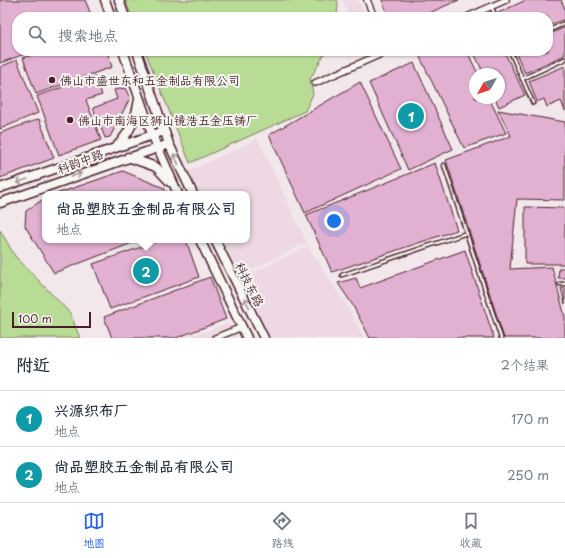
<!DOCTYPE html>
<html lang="zh">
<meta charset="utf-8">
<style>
:root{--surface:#fff;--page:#f6f6f7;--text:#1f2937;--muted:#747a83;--line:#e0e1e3;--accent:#2563eb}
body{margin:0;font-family:"Playpen Sans","LXGW WenKai TC",sans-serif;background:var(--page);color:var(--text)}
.compass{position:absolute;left:469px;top:68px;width:36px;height:36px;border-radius:50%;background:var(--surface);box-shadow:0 1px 3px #0004;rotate:231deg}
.scale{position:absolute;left:12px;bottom:10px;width:79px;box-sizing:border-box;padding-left:4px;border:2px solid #4a1f2b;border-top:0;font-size:11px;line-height:14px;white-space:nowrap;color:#4a1f2b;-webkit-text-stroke:3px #f6f6f2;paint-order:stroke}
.you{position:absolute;left:334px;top:221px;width:14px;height:14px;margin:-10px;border:3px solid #fff;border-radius:50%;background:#1a73e8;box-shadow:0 0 0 6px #1a73e833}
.badge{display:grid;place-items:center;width:26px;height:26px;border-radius:50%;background:var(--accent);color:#fff;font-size:13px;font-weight:700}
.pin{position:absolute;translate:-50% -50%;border:2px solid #fff;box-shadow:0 1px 4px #0006}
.popup{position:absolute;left:42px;top:191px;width:208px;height:52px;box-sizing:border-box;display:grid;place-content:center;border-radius:8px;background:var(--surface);filter:drop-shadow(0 1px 3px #0005);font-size:13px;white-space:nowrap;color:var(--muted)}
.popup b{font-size:15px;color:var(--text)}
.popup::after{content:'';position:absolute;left:50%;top:100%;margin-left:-8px;border:8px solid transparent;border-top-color:var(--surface)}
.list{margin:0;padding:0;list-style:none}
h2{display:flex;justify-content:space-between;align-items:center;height:52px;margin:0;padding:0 16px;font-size:17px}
h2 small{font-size:13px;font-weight:400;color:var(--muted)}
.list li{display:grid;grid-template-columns:26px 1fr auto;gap:12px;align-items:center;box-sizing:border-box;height:56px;padding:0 16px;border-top:1px solid var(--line)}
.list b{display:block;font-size:15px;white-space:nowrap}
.list p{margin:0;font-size:13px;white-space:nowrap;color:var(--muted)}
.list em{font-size:13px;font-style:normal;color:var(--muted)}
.icon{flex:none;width:22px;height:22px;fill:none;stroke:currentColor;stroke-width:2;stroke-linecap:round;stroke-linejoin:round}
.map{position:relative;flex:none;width:565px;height:338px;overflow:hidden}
.search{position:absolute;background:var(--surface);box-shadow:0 1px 3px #0004;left:12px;right:12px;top:12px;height:44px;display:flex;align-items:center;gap:10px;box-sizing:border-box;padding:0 14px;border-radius:16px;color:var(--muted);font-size:15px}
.sheet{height:164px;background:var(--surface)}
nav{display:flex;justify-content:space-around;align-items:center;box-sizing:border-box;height:56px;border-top:1px solid var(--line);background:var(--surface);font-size:11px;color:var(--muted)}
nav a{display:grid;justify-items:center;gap:2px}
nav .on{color:var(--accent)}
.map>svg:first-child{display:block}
.built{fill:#edd8e4}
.green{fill:#b8db95;stroke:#817d60}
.building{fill:#e2b1d2;stroke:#4a1f2b}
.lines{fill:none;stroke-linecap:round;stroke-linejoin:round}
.service-casing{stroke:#4a1f2b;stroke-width:5.5}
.minor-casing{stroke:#4a1f2b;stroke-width:8}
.secondary-casing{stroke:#4a1f2b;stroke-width:11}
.service{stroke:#f6f6f2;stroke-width:2.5}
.minor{stroke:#f6f6f2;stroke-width:5.5}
.secondary{stroke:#f6f6f2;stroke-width:8}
.oneway{stroke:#a99598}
.poi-dot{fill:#4a1f2b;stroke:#f6f6f2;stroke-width:1.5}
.labels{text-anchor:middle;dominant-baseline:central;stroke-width:4;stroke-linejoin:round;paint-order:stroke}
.poi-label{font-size:12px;fill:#4a1f2b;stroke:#f6f6f2;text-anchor:start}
.street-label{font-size:12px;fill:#4a1f2b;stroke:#f6f6f2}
</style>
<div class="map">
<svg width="565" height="338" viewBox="0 0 565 338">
<rect width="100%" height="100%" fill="#f2e8ec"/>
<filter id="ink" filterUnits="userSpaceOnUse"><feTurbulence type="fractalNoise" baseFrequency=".025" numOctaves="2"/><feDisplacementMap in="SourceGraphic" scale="8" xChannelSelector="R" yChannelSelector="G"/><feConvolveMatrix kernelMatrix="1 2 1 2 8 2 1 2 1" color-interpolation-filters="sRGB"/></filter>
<g filter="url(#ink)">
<!-- built -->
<path class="built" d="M343,0H358L366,17H346L347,9Z
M258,139L307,243L239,276L222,240H247V194H200L189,171Z
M308,246L347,306L364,338H270L240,279Z
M228,323L236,338H188Z"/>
<!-- green -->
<path class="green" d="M125,0H337L338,2L337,17H132Z
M145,51H326L310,79L313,94L305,111L190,163Z
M0,230L15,256L70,313L80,338H0Z"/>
<!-- building -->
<path class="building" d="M0,0H85L92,17H17V51H33L0,63Z
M382,0H459L420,17H389Z
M526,0H561L565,9V19L548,26V17H500L498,13Z
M565,27V55L525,73L515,51H548V35Z
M43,51H107L112,67L36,94L23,58Z
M417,51H467L478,74H475V98H489L506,133L464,148Z
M473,51H504L525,95L499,107L495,98H499V74H484Z
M17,60L38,113L0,129V67Z
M414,63L453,149L408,170L369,83Z
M565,66V111L561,101L547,107L544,99L537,102L529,81Z
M95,76L102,95L86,100L101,140L59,155L37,96Z
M360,82L401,169L305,213L269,135Z
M125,88L130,98L110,137L105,138L93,108L117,99L114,90Z
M498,110L565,122V200L517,199L510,269L552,267L565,317V338H504L446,160L511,136Z
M39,119L54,158L0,178V133Z
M435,163L457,230L332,272L306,215Z
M123,171L164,188L166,194H56Z
M45,198V240H140L54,273L25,226L26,211Z
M525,207L565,208V264H525Z
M161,240H186L199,277L110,309L93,264Z
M465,250L494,338H370L352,304L338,283L356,278L360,288Z
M559,268H565V278H558Z
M210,277L226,319L176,338H112L104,317Z
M561,288H565V304Z"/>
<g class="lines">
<!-- service casing -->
<g class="service-casing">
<path id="service" d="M491,6L496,17
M548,31L565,23
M510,51L533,103
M522,79L565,59
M444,165L501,338
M342,275L467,233
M560,284H565"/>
</g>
<!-- minor casing -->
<g class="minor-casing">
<path id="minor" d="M367,0L374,17
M467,17L506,0
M315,83L388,51
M215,338L242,327"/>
</g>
<!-- secondary casing -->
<g class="secondary-casing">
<path id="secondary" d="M105,0L111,17
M119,0L125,17
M123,51L152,134L178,194
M137,51L169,144L193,194
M117,146C131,131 136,118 139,99
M128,157L156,167L170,182
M0,188L164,131
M0,203L169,144
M200,240L247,338
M215,240L264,338"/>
</g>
<!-- service -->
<use href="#service" class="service"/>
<!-- minor -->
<use href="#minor" class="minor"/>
<!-- secondary -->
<use href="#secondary" class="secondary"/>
</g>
<!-- one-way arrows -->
<defs><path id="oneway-shaft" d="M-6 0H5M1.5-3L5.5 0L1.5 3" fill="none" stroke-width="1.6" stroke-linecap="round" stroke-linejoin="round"/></defs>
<g class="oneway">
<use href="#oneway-shaft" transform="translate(176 159) rotate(-115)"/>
<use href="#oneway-shaft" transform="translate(76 175) rotate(-20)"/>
<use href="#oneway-shaft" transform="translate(22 181) rotate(161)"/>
<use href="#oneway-shaft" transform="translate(247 303) rotate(-117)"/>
</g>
</g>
<!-- markers -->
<g class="poi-dot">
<circle cx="52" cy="80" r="4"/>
<circle cx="70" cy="120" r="4"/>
</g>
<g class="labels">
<!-- poi labels -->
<g class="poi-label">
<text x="60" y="80">佛山市盛世东和五金制品有限公司</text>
<text x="78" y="120">佛山市南海区狮山镜浩五金压铸厂</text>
</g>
<!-- street labels -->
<g class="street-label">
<text transform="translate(80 161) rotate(-20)">科韵中路</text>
<text transform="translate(250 284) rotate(63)">科技东路</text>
</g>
</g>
</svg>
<svg class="compass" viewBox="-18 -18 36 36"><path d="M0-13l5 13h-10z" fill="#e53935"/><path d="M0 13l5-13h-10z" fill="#747a83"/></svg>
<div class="scale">100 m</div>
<div class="you"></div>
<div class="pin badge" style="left:411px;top:116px;background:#0f9aa8">1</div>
<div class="pin badge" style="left:146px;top:271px;background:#0f9aa8">2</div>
<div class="popup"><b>尚品塑胶五金制品有限公司</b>地点</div>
<div class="search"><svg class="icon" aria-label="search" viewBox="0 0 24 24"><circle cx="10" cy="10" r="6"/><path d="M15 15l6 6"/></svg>搜索地点</div>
</div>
<section class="sheet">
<h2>附近<small>2个结果</small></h2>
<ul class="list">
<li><span class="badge" style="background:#0f9aa8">1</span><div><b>兴源织布厂</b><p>地点</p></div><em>170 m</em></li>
<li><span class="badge" style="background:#0f9aa8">2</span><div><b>尚品塑胶五金制品有限公司</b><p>地点</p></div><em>250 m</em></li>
</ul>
</section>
<nav>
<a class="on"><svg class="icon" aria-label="map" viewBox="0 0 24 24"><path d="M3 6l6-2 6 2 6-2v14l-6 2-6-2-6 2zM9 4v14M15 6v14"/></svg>地图</a>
<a><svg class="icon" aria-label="directions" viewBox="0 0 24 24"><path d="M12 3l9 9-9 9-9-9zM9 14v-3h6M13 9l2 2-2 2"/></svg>路线</a>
<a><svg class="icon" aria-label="saved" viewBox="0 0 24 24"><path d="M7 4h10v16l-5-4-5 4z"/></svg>收藏</a>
</nav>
